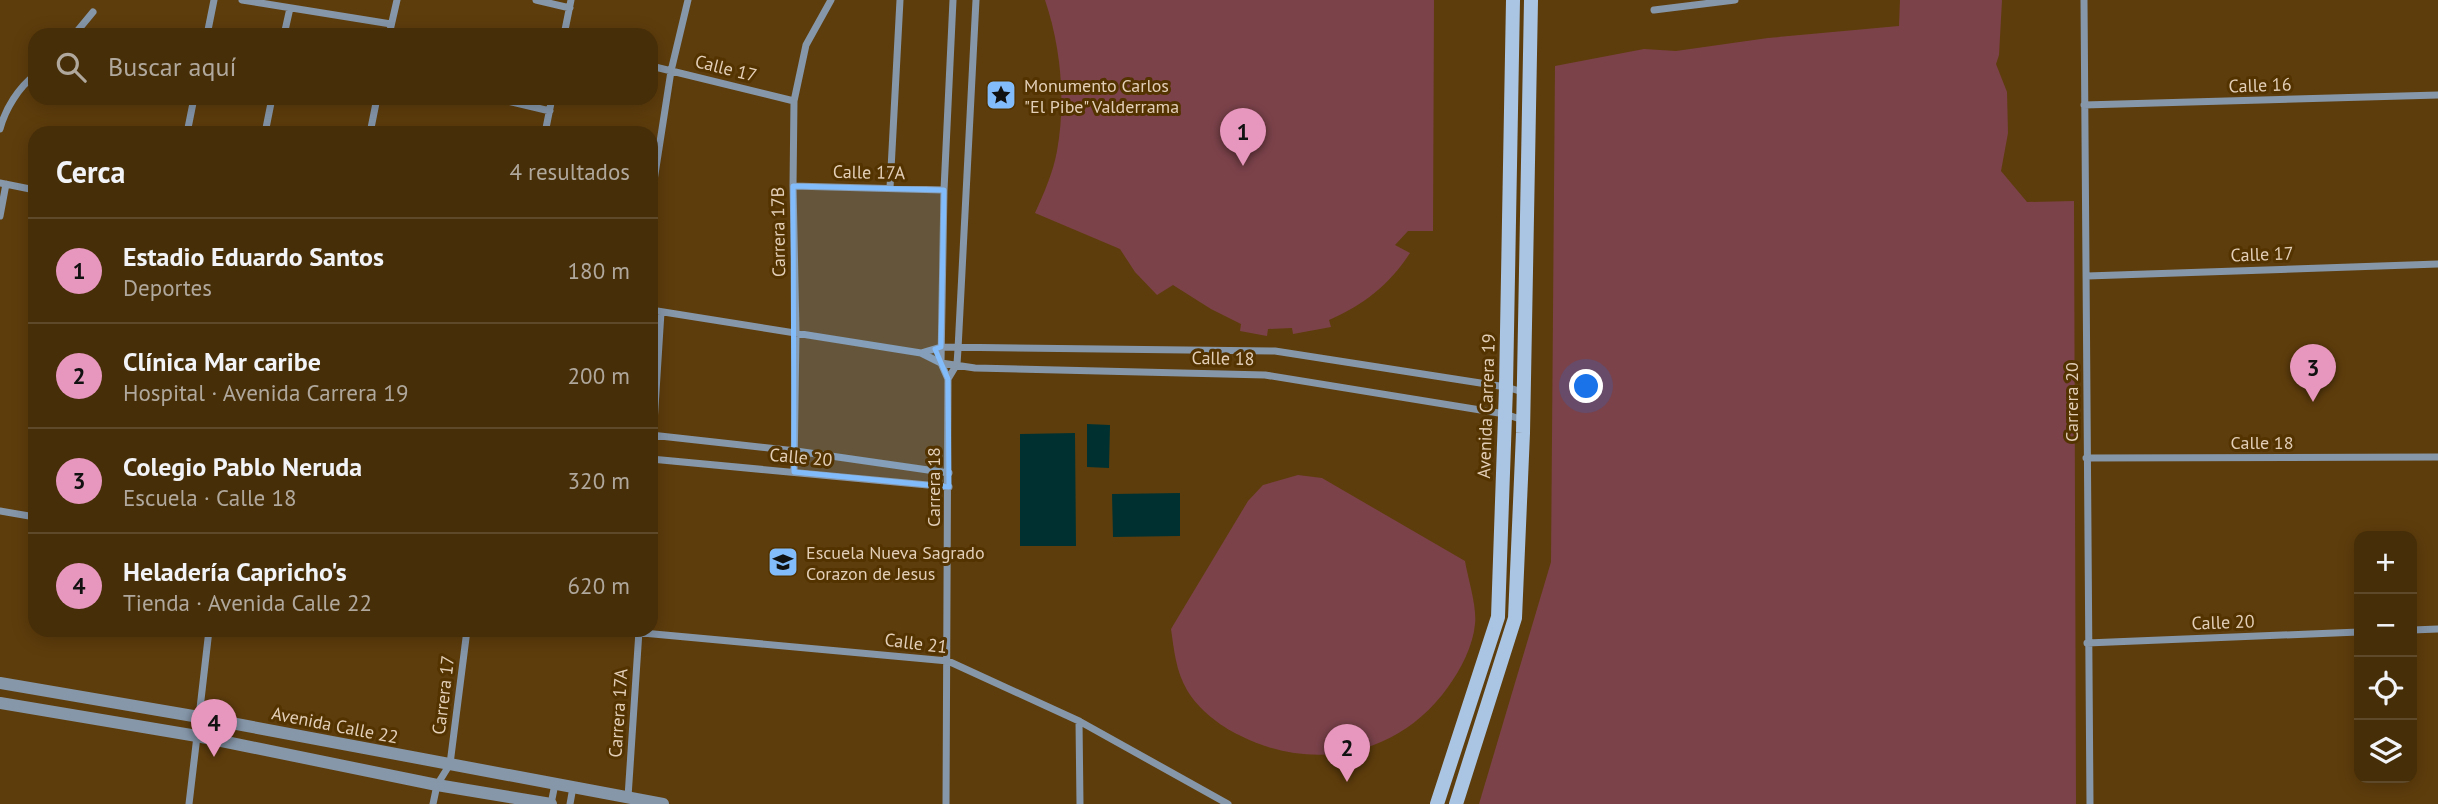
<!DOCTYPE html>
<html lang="es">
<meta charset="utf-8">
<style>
:root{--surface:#462e09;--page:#503a17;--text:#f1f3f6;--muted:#b0a89c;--line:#5e4a2a;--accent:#e797bd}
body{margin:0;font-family:"PT Sans",sans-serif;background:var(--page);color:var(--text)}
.controls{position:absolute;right:21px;bottom:21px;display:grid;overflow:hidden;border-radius:14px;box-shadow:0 4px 18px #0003}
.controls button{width:63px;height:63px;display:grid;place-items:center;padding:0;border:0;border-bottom:2px solid var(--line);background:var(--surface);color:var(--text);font:35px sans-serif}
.you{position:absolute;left:1587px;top:387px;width:24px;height:24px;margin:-18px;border:5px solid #fff;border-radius:50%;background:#1a73e8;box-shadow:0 0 0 10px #1a73e833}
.badge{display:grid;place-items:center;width:46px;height:46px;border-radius:50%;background:var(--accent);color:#111;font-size:23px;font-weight:700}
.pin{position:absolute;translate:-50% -58px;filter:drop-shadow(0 2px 4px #0008)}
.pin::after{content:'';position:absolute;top:37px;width:24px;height:21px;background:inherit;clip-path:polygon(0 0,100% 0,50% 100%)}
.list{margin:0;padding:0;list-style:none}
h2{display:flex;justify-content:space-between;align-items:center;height:91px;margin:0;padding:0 28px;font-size:30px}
h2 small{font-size:23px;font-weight:400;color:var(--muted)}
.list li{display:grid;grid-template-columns:46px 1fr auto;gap:21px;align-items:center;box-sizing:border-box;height:105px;padding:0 28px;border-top:2px solid var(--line)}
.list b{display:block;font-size:26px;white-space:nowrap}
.list p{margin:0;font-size:23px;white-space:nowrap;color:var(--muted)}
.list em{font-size:23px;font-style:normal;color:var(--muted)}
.icon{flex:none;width:38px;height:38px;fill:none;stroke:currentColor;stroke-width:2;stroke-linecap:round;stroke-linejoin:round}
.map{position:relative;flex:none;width:2438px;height:804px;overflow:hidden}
.search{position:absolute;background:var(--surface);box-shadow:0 4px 18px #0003;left:28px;top:28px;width:630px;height:77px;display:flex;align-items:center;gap:18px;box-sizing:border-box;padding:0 24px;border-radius:21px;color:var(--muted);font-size:26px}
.panel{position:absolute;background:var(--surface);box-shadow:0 4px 18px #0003;left:28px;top:126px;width:630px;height:511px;border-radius:21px}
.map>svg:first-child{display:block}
.green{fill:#7b424a}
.water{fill:#003130}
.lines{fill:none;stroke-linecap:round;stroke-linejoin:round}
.minor{stroke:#8697aa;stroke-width:7}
.tertiary{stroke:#8697aa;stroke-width:12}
.secondary{stroke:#aac5e3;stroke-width:14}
.marked{fill:#83bcfa;fill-opacity:0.2;stroke:#83bcfa;stroke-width:5;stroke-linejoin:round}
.labels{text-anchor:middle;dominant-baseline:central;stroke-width:6;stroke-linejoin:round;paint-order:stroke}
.street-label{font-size:18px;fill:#e3cfb8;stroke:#533300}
.poi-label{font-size:18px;fill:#e3cfb8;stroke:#533300;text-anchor:start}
</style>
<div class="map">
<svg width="2438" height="804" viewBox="0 0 2438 804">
<rect width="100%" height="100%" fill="#5e3d0c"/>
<!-- green -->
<path class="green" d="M1045,0H1434L1433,231H1408L1395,245L1410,253C1389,285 1365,304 1329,320L1331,327L1293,334L1292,328L1268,329L1267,336L1240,331L1241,324L1211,309L1173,285L1157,295L1135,272L1120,249L1035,213C1044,193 1053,173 1057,151C1066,102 1061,47 1045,0Z
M1900,0H2002L1999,55L1996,64L2007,92L2008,133L2001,171L2027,202L2074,201L2076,804H1479L1551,562L1555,66L1644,49L1676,51L1768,38L1899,26Z
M1298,475L1322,478L1334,485L1465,561C1468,579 1477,606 1475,624C1473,646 1461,669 1448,687C1399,756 1313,773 1239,735C1220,726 1198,709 1187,690C1176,671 1174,650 1171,629L1248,501L1263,485Z"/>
<!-- water -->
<path class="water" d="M1087,424L1110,425L1109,468L1087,467Z
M1075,433L1076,546H1020V434Z
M1180,493V536L1113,537L1112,494Z"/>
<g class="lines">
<!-- minor -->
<path class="minor" d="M242,0L391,24
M536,0L570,8
M2084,0L2090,804
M1654,10L1735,0
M74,35L93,12
M207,35L214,0
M284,35L290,8
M389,35L397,0
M564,35L571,0
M651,66L794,101
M495,98L550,111
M2084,105L2438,95
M0,129C5,109 19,87 35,75
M187,133L194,98
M265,133L272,98
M370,133L377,98
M545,133L552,98
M0,183L35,190
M793,186L944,190
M890,188L900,0
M651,200L671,71L688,0
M0,216L6,184
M2087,276L2438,264
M651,310L921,353L941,363L975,368L1265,375L1505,414L1523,420
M921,353L941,347L1275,351L1506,387L1523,392
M948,379L957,364L958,349L976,0
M651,435L796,451L949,473
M2086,458L2438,457
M651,459L949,487
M651,471L661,312
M794,472L796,332L793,186L794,101L806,45L831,0
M0,511L35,517
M610,630L948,661L1079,721L1228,804
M2412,630L2438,629
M2087,643L2359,632
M199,717L209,630
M1079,721L1080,804
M628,797L639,631
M189,804L197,736
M433,804L437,785L450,764L467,630
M551,804L555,784
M570,804L573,787
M946,804L948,379L941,363L944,190L953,0"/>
<!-- tertiary -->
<path class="tertiary" d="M0,683L199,717L663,804
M0,703L197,736L437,785L551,804"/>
<!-- secondary -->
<path class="secondary" d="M1437,804L1498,617L1506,387L1513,0
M1456,804L1515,618L1523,433L1531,0"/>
</g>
<!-- marked area -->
<path class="marked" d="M793,186L944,190L941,347L935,349L948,379L949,487L794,472Z"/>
<!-- icons -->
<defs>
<g id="sight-square" transform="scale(1.575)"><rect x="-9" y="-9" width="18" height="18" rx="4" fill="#83bcfa" stroke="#533300"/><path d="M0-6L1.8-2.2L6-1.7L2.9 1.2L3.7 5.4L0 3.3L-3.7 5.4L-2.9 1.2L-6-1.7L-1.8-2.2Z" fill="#111"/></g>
<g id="school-square" transform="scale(1.575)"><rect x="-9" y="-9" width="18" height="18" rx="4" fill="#83bcfa" stroke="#533300"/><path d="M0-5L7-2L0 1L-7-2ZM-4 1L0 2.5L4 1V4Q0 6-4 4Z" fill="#111"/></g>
</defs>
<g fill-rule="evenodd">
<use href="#sight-square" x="1001" y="95"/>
<use href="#school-square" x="783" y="562"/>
</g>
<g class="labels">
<!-- street labels -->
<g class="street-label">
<text transform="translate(726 68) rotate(14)">Calle 17</text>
<text transform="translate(2260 85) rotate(-2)">Calle 16</text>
<text transform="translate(869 172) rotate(1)">Calle 17A</text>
<text transform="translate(778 232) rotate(-91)">Carrera 17B</text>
<text transform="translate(2262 254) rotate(-2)">Calle 17</text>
<text transform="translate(1223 358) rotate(1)">Calle 18</text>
<text transform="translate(2071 402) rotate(-90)">Carrera 20</text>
<text transform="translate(1486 406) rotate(-88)">Avenida Carrera 19</text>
<text x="2262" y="442">Calle 18</text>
<text transform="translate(801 457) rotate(5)">Calle 20</text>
<text transform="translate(933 487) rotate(-90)">Carrera 18</text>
<text transform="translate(2223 622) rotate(-2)">Calle 20</text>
<text transform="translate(916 643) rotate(7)">Calle 21</text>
<text transform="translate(443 695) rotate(-83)">Carrera 17</text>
<text transform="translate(618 713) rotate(-86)">Carrera 17A</text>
<text transform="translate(335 725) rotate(11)">Avenida Calle 22</text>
</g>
<!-- poi labels -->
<g class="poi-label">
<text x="1024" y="85">Monumento Carlos<tspan x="1024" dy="21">"El Pibe" Valderrama</tspan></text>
<text x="806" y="552">Escuela Nueva Sagrado<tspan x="806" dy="21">Corazon de Jesus</tspan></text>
</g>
</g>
</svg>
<div class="controls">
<button>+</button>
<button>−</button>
<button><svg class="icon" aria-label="locate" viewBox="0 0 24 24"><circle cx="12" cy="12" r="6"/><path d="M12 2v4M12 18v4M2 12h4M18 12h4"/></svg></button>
<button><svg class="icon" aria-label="layers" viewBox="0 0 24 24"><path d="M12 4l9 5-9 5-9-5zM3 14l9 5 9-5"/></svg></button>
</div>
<div class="you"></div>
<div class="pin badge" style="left:1243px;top:166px">1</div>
<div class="pin badge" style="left:1347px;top:782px">2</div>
<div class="pin badge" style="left:2313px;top:402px">3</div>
<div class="pin badge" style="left:214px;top:757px">4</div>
<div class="search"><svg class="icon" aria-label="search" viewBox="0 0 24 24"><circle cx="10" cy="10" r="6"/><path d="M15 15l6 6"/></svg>Buscar aquí</div>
<section class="panel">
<h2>Cerca<small>4 resultados</small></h2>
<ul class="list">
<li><span class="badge">1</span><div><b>Estadio Eduardo Santos</b><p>Deportes</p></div><em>180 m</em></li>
<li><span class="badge">2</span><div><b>Clínica Mar caribe</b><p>Hospital · Avenida Carrera 19</p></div><em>200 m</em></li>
<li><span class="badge">3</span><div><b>Colegio Pablo Neruda</b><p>Escuela · Calle 18</p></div><em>320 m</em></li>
<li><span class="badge">4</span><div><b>Heladería Capricho's</b><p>Tienda · Avenida Calle 22</p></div><em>620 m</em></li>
</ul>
</section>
</div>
